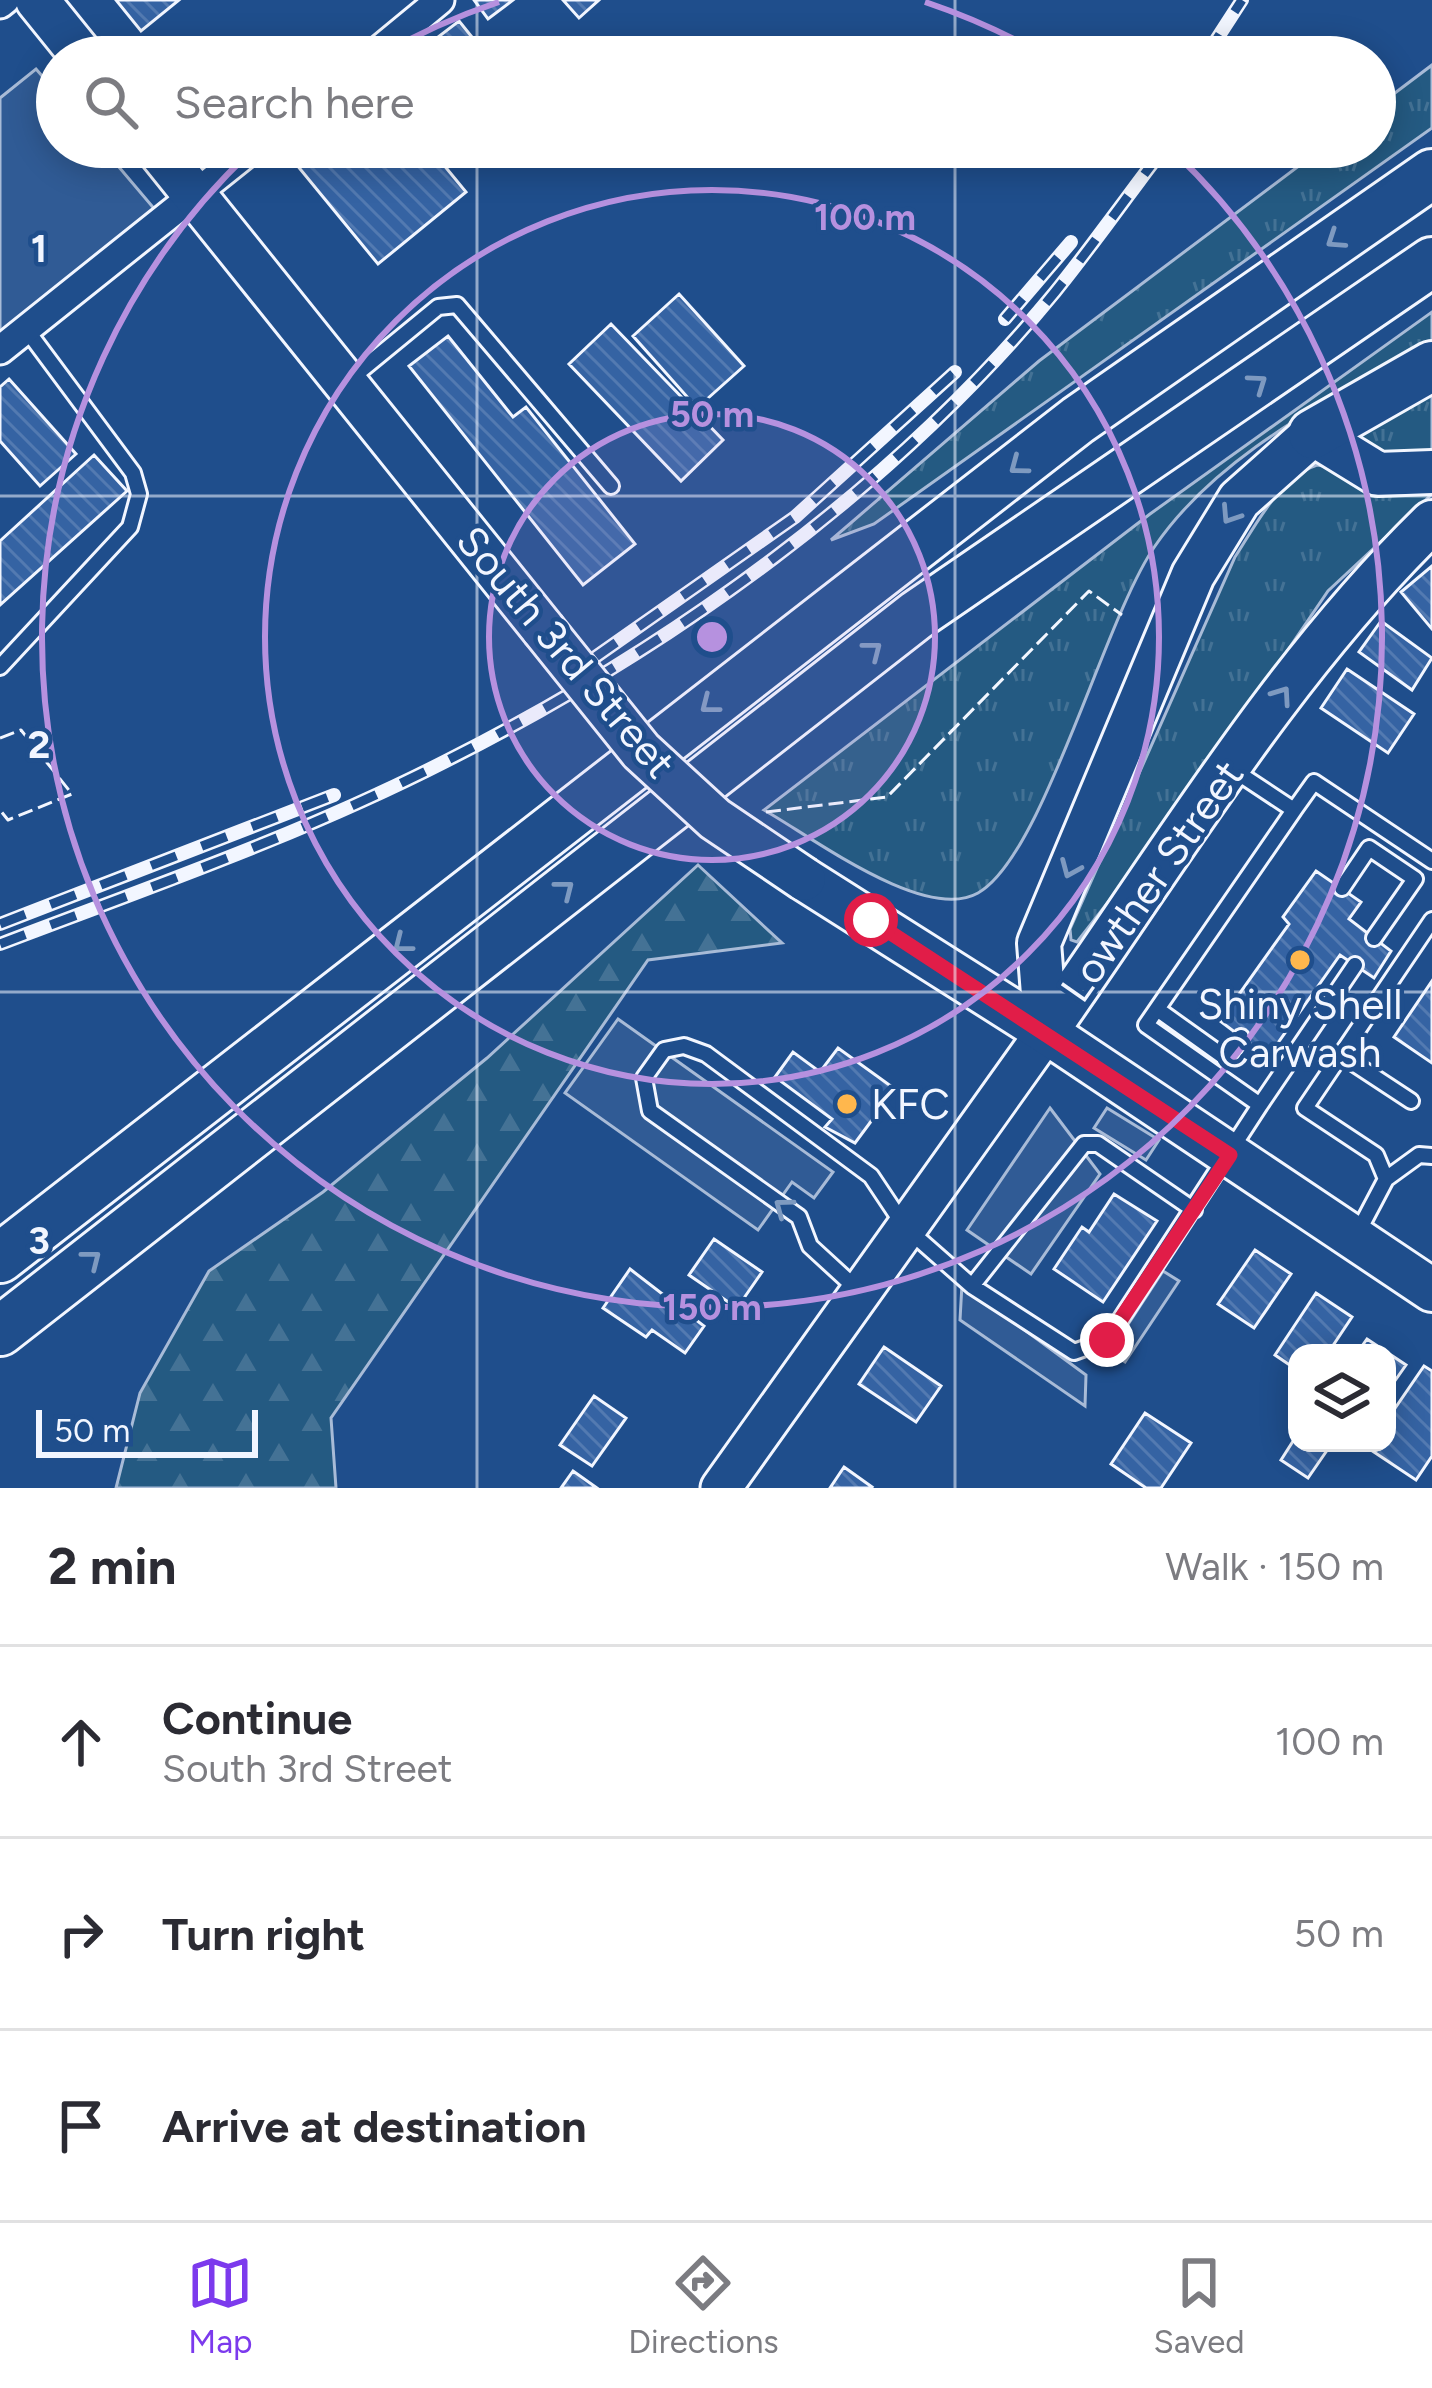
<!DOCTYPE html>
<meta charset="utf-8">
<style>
:root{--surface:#fff;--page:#f2f2f3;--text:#2b2b33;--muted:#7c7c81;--line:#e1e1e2;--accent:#7c3aed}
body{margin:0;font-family:Figtree,sans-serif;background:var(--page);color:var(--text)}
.controls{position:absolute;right:36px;bottom:36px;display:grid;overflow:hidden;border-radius:24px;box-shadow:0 6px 30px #0003}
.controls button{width:108px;height:108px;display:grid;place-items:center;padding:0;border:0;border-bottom:3px solid var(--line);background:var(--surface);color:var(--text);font:60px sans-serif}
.scale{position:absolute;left:36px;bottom:30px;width:222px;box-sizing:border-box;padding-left:12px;border:6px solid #f2f6ff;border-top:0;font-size:33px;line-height:42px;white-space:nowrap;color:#f2f6ff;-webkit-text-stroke:9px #1f4e8c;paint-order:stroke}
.stop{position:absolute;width:36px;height:36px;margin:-27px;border:9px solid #e11d48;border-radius:50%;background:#fff}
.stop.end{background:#e11d48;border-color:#fff;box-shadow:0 3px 12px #0008}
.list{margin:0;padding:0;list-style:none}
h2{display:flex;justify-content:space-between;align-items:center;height:156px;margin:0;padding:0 48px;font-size:51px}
h2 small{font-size:39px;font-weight:400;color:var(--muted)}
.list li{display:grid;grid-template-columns:78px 1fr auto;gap:36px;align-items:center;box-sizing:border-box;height:192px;padding:0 48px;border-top:3px solid var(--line)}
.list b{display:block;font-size:45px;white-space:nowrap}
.list p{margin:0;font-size:39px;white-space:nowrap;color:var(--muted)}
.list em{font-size:39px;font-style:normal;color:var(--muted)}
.icon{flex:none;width:66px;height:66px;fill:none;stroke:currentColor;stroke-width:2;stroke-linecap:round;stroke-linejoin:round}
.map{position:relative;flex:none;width:1432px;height:1488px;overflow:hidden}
.search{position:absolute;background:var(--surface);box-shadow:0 6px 30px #0003;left:36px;right:36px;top:36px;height:132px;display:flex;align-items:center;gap:30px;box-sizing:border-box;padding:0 42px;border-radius:66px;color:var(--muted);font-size:45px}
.sheet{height:732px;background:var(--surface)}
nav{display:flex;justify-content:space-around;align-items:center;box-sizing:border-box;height:168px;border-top:3px solid var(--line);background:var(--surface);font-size:33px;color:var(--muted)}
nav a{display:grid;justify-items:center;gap:6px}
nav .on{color:var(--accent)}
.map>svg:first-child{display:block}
.grass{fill:url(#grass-tufts);stroke:#a8bbd7;stroke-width:3}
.forest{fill:url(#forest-firs);stroke:#a8bbd7;stroke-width:3}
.parking{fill:#305b95;stroke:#a8bbd7;stroke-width:3}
.building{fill:url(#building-back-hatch);stroke:#f2f6ff;stroke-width:3}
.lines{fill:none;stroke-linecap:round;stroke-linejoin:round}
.service-casing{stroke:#f2f6ff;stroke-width:20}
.minor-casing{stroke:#f2f6ff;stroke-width:33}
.secondary-casing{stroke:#f2f6ff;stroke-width:45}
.primary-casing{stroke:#f2f6ff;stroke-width:48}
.motorway-casing{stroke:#f2f6ff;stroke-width:54}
.service{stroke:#1f4e8c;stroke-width:14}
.minor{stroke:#1f4e8c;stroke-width:27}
.secondary{stroke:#1f4e8c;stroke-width:39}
.primary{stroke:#1f4e8c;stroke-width:42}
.motorway{stroke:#1f4e8c;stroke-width:48}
.rail-casing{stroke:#f2f6ff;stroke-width:14}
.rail{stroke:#1f4e8c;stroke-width:9;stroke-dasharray:27;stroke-linecap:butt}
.primary-bridge-casing{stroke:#f2f6ff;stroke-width:48;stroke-linecap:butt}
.primary-bridge{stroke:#1f4e8c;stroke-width:42}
.fence{stroke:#f2f6ff;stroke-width:3;stroke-dasharray:15 6;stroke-linecap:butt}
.oneway{stroke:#7e9ac0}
.route{stroke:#e11d48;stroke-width:15}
.grid{fill:none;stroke:#f2f6ff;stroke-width:3;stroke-opacity:0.55}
.ring{fill:none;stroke:#b691df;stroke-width:6}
.poi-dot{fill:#ffb74d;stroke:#1f4e8c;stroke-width:4.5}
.labels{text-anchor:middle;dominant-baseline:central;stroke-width:9;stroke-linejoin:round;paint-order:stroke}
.street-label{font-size:42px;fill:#f2f6ff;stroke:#1f4e8c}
.poi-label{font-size:42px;fill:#f2f6ff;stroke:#1f4e8c}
.grid-label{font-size:39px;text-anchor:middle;font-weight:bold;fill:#f2f6ff;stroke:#1f4e8c;stroke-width:9;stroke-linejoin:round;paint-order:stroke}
.centre{fill:#b691df;stroke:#1f4e8c;stroke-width:6}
.ring-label{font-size:36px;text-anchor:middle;font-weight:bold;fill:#b691df;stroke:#1f4e8c;stroke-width:9;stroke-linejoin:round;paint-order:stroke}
</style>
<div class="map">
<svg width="1432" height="1488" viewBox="0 0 1432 1488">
<defs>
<pattern id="grass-tufts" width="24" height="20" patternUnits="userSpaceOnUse" patternTransform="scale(3)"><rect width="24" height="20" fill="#245a82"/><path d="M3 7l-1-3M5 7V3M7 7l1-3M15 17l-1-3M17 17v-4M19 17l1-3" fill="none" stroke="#447295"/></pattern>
<pattern id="forest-firs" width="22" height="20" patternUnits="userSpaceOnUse" patternTransform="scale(3)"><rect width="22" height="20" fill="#245a82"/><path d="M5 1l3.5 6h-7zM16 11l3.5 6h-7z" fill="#447295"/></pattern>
<pattern id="building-back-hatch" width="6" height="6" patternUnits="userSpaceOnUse" patternTransform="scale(3)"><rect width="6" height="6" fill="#3563a3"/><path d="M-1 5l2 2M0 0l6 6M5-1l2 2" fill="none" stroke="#537ab1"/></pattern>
</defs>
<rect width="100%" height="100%" fill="#1f4e8c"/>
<!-- grass -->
<path class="grass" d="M1432,65V128L874,524L831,540L1039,361L1324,147H1375V108Z
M1432,312V340C1337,397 1220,451 1155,546C1104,619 1043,857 978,893C925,923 812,837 764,810L1150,514Z
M1432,390V451L1380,456L1359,443L1362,433Z
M1317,465L1432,483V494L1328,591L1173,819L1077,942L1071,940L1070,929L1235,557C1256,525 1279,478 1317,465Z"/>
<!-- forest -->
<path class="forest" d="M698,865L782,943L648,960L331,1418L336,1488H116L140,1393L209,1271L323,1192L487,1058Z"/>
<!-- parking -->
<path class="parking" d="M36,69L57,93V147H102L157,212L0,338V98Z
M618,1019L833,1172L814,1198L792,1182L758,1230L565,1093Z
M1050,1108L1100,1174L1031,1274L967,1230Z
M1107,1108L1159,1140L1146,1160L1094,1128Z
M1163,1271L1179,1281L1125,1362L1110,1352Z
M962,1284L1086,1375L1085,1406L960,1320Z"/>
<!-- building -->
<path class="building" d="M116,0H179L141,31Z
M474,0H513L488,19Z
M563,0H599L579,18Z
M459,21L480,47L468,57H433L425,47Z
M295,147H429L466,192L378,264L287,153Z
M679,294L744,366L697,408L633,336Z
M611,324L723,440L681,481L569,364Z
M448,336L513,417L526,407L635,544L583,585L409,366Z
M9,379L76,454L40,486L0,441V387Z
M94,455L127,491L0,605V541Z
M1432,566V629L1401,592Z
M1381,621L1432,658L1412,690L1359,652Z
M1347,669L1414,714L1388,753L1321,708Z
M1316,871L1361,902L1349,919L1391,951L1374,978L1340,955L1268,1057L1220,1021L1289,924L1283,917Z
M1432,981V1063L1394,1037Z
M838,1048L895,1089L855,1143L825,1127L832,1119L775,1077L793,1052L820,1072Z
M1114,1194L1157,1221L1103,1302L1054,1269L1082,1227L1089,1232Z
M714,1239L762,1272L737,1308L689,1275Z
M1255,1250L1291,1274L1254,1328L1218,1304Z
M630,1269L704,1326L685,1353L652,1330L646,1337L603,1308Z
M1316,1293L1352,1317L1328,1353H1297V1370L1275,1355Z
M1367,1339L1406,1365L1387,1392V1353H1357Z
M884,1347L941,1386L916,1422L859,1384Z
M1424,1366L1432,1371V1456L1416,1480L1368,1448L1387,1443V1420Z
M594,1396L626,1418L592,1466L560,1445Z
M1145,1413L1191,1443L1161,1488H1146L1111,1464Z
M1297,1435V1443L1330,1446L1308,1478L1281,1460Z
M844,1467L872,1487L871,1488H830Z
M573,1471L597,1488H561Z"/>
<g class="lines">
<!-- service casing -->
<g class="service-casing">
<path id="service" d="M349,380L438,307L457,305L611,486
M0,667L130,527L139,494L133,473L26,329
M1232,769L1294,810L1314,782L1432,861
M1342,888L1369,848L1415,879L1374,938
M1157,1009L1294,810
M1241,1037L1227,1059L1157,1009L1146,1025L1260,1105L1355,965
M1341,1055L1411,1101
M1386,1179L1419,1155L1432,1156
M1357,1234L1386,1179L1376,1155L1305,1108L1432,920
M972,1286L1084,1144H1098L1194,1210
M859,1291L810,1246L799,1217L650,1111L644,1078L664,1050L684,1046L706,1054L871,1176L905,1227L972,1286L1074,1352L1107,1340L1260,1105"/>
</g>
<!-- minor casing -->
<g class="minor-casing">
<path id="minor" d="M0,4L5,0
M371,57L440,0
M0,350L254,147"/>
</g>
<!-- secondary casing -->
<g class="secondary-casing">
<path id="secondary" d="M721,1488L1046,1032"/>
</g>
<!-- primary casing -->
<g class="primary-casing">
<path id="primary" d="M37,0L83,57
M156,147L543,629
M804,879L1046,1032L1432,1290
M1046,1032L1039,943L1193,575L1239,500L1313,434L1378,474L1432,472
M1046,1032C1168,859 1280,670 1432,522"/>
</g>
<!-- motorway casing -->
<g class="motorway-casing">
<path id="motorway" d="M1313,434L1432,366
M0,1258L1078,420L1432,174
M0,1331L918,614L1432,262"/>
</g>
<!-- service -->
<use href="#service" class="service"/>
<!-- minor -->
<use href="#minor" class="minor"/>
<!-- secondary -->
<use href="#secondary" class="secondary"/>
<!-- primary -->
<use href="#primary" class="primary"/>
<!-- motorway -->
<use href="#motorway" class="motorway"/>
<!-- rail casing -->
<g class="rail-casing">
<path id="rail" d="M1205,57L1242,0
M1005,319L1071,242
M594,658L795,517L955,372
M0,924L334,795
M0,944C150,887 303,834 446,761C672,647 893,489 1055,292C1093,245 1128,195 1165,147"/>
</g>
<!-- rail -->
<use href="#rail" class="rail"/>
<!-- primary-bridge casing -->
<g class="primary-bridge-casing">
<path id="primary-bridge" d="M543,629L641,751L715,819L804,879"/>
</g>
<!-- primary-bridge -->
<use href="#primary-bridge" class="primary-bridge"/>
<!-- fence -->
<path class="fence" d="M0,738L21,730L72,794L8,820L0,810
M766,812L887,797L1089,591L1122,615"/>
</g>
<!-- one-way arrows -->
<defs><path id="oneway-chevron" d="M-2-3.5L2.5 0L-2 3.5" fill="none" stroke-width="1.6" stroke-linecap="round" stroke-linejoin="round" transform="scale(3)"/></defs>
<g class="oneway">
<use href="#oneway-chevron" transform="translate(1335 240) rotate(146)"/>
<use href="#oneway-chevron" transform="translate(1258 383) rotate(-35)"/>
<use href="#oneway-chevron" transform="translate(1018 466) rotate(143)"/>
<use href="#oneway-chevron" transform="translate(1230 515) rotate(123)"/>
<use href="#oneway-chevron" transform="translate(873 650) rotate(-38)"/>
<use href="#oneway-chevron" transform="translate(1282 695) rotate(-55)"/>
<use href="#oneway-chevron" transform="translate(709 705) rotate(142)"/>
<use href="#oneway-chevron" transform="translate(1070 869) rotate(113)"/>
<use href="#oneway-chevron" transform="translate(565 889) rotate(-38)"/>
<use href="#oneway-chevron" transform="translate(402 944) rotate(142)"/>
<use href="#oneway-chevron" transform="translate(783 1207) rotate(-143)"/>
<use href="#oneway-chevron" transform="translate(92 1259) rotate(-38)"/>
</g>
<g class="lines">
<!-- route -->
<path class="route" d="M871,920L1230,1155L1107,1340"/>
</g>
<!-- grid -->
<path class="grid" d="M477,0V57M955,0V57M477,147V1488M955,147V1488M0,496H1432M0,992H1432"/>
<!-- distance rings -->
<circle cx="712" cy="637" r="223" fill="#b691df" fill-opacity=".12"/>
<g class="ring">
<circle cx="712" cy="637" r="223"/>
<circle cx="712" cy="637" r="447"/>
<path d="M377 57A670 670 0 0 1 499 2M925 2A670 670 0 0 1 1047 57M1173 151A670 670 0 1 1 251 151"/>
</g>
<!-- markers -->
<g class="poi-dot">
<circle cx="1300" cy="960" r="12"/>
<circle cx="847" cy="1104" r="12"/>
</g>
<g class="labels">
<!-- street labels -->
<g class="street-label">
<text transform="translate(566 652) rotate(50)">South 3rd Street</text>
<text transform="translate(1152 881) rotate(-55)">Lowther Street</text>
</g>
<!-- poi labels -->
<g class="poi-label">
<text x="1300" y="1004">Shiny Shell<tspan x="1300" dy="48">Carwash</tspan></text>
<text x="871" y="1104" text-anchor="start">KFC</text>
</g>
</g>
<g class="grid-label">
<text x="39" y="262">1</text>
<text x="39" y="758">2</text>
<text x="39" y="1254">3</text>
</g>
<circle cx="712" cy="637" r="18" class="centre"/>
<g class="ring-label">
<text x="865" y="230">100 m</text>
<text x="712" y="427">50 m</text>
<text x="712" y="1320">150 m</text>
</g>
</svg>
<div class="controls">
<button><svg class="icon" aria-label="layers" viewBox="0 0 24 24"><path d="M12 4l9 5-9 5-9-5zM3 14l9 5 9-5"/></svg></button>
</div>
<div class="scale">50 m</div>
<div class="stop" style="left:871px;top:920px"></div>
<div class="stop end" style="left:1107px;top:1340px"></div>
<div class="search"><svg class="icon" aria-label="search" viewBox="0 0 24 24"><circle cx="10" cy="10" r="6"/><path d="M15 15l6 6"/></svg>Search here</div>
</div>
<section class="sheet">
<h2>2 min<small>Walk · 150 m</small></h2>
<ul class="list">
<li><svg class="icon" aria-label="ahead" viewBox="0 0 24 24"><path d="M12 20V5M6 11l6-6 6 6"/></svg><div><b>Continue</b><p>South 3rd Street</p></div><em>100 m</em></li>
<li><svg class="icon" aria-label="right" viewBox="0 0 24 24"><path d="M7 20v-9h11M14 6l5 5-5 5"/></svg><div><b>Turn right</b></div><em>50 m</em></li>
<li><svg class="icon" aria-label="arrive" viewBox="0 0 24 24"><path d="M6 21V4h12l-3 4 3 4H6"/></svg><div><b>Arrive at destination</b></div></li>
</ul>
</section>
<nav>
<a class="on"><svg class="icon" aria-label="map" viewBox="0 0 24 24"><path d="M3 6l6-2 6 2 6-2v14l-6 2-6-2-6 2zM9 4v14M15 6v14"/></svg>Map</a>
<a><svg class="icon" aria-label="directions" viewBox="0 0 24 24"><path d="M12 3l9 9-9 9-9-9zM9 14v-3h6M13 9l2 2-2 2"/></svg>Directions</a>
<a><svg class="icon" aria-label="saved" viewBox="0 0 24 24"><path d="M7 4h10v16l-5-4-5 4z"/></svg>Saved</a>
</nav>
